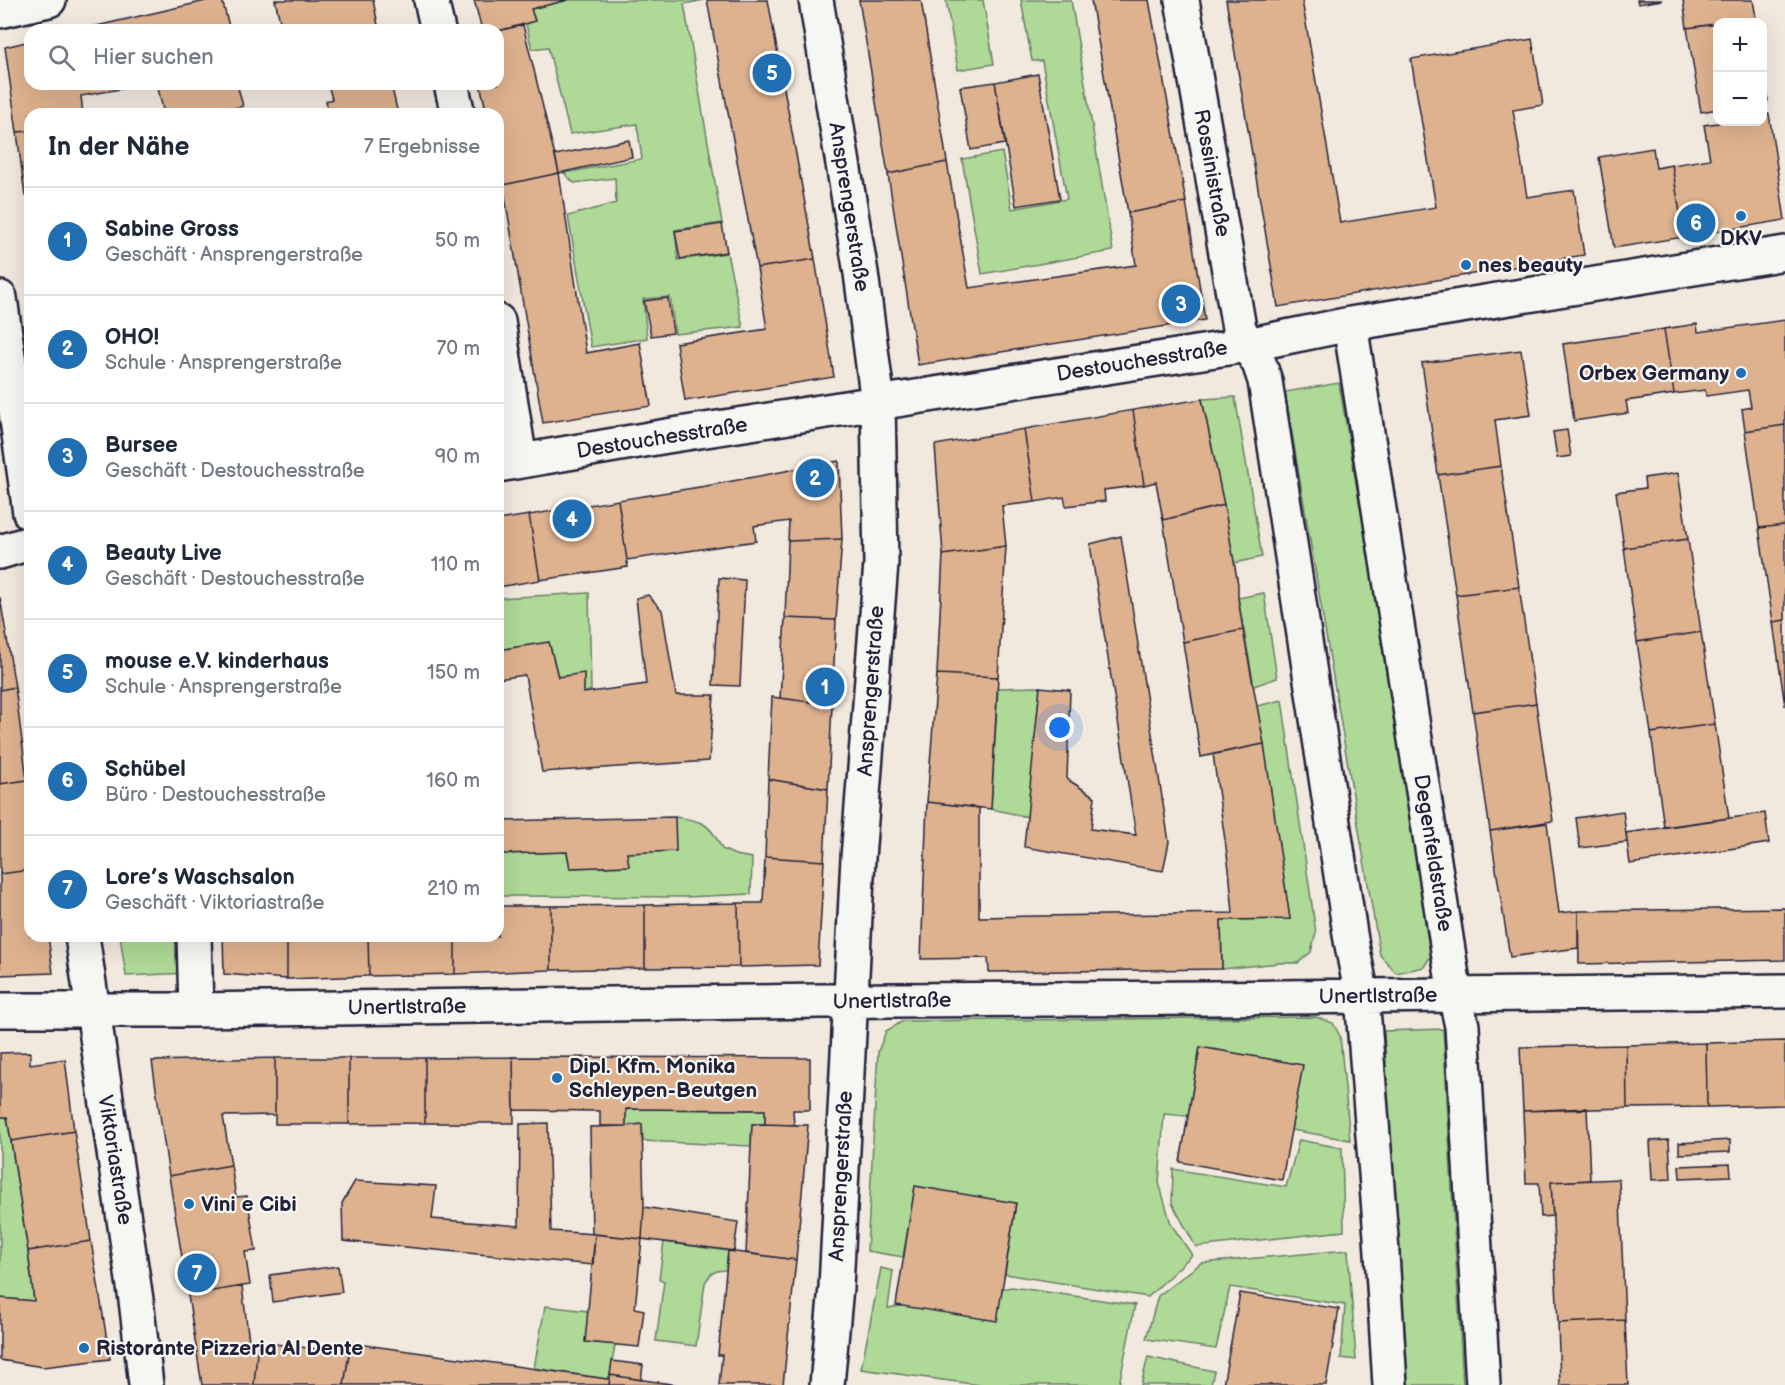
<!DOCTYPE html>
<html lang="de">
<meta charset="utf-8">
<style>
:root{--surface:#fff;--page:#f6f6f7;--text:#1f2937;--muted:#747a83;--line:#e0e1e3;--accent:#1f6fb2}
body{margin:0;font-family:"Balsamiq Sans",sans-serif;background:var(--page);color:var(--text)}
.controls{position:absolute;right:18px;top:18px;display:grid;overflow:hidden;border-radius:12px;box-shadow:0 6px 24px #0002}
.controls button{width:54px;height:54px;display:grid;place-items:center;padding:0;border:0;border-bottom:2px solid var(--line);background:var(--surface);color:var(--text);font:30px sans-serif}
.you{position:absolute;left:1060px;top:728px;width:21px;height:21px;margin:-15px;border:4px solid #fff;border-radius:50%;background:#1a73e8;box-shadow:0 0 0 9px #1a73e833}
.badge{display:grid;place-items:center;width:39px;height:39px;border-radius:50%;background:var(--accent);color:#fff;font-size:20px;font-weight:700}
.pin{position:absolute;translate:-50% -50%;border:3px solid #fff;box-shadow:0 2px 6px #0006}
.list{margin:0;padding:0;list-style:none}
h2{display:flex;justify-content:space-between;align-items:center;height:78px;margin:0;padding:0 24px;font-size:26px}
h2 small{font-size:20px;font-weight:400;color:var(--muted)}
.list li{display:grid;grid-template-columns:39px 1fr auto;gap:18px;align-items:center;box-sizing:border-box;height:108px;padding:0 24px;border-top:2px solid var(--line)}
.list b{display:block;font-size:22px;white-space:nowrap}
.list p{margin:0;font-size:20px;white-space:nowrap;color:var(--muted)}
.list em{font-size:20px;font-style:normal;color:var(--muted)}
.icon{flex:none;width:33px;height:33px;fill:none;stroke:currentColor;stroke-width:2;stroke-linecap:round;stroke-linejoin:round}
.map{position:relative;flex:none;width:1785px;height:1385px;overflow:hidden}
.search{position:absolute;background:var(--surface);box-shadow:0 6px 24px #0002;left:24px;top:24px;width:480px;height:66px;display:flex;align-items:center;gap:15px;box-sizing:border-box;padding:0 21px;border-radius:18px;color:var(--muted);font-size:22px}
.panel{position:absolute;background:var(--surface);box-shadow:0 6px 24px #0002;left:24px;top:108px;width:480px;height:834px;border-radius:18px}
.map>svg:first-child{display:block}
.green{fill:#aed996;stroke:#687e68;stroke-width:1.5}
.building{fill:#deb28f;stroke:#22223b;stroke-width:1.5}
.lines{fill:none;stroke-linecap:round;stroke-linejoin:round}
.minor-casing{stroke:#22223b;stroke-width:38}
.minor{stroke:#f6f6f2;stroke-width:33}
.poi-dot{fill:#1f6fb2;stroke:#f6f6f2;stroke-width:2}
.labels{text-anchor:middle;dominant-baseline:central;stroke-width:4.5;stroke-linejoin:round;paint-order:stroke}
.street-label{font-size:21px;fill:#22223b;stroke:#f6f6f2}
.poi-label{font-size:21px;font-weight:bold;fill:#22223b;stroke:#f6f6f2;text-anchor:start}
</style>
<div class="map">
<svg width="1785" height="1385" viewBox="0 0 1785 1385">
<rect width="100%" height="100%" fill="#f1e8de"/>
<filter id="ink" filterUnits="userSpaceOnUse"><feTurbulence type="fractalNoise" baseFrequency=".0167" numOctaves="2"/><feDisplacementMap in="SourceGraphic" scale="12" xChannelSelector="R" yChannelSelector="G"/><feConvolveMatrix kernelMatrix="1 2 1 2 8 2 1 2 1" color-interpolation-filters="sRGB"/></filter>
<g filter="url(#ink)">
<!-- green -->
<path class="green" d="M568,0H704L684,4L722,223L675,230L678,260L727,253L743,327L675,334L670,297L643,299L647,338L591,347L568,216L616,203L615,178L574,183L564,173L642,159L637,124L570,134L548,47L532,49L526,24L535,21L531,9Z
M946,0H983L994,64L958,70Z
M1021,0H1071L1113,251L982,274L962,159L1002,152L1012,209L1067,199L1042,61H1032Z
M1339,383L1436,947L1424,967L1396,973L1380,955L1285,392Z
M1235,397L1262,557L1234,563L1202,399Z
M589,593L591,690L584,693L558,677L549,642L498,650V598Z
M1264,593L1277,678L1254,686L1238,598Z
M1040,687L1028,817L991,809L998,688Z
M1282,700L1316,933L1311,952L1298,963H1279L1222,969L1221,920L1290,919L1257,706Z
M675,817C702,820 711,824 722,849L735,855L752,858L751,894L686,897L498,896V854L567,852L570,868L628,866L627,853Z
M120,936H185L187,973L126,976Z
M1316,1017L1333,1023L1340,1036L1350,1140L1291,1130L1302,1065L1200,1047L1188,1116L1164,1114L1159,1183L1171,1224L1192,1255L1148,1297L1005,1274L1016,1203L915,1187L903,1257L867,1251L878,1052L886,1031L903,1021Z
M1443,1029L1463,1385H1403L1384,1031Z
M626,1109L765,1110V1124H752L751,1146L643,1141L642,1124L626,1126Z
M0,1117H7L28,1251L34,1301L0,1298Z
M1299,1140L1342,1148L1344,1231L1196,1247L1172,1203L1173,1169L1286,1187Z
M664,1242L728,1251L726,1270C715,1270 710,1273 705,1283L696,1346L656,1341L664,1281L659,1279Z
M1348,1250L1356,1360L1341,1358L1345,1305L1230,1287L1216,1349L1146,1339L1158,1296L1201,1263Z
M881,1268L893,1271L888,1308L1012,1287L1135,1305L1119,1385H980L861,1369Z
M545,1306L588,1311L615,1345L610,1375L607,1379L534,1368Z
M1148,1357L1214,1371L1211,1385H1141Z"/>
<!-- building -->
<path class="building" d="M210,0H222L230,30H79Z
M275,0H373L379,30H282Z
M474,0H568L531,9L535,21L498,31L482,30Z
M707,0H768L815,259L757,268Z
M859,0H921L947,162L888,174Z
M1091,0H1149L1186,202L1128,213Z
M1226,0H1302L1340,223L1436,207L1411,59L1532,39L1543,105L1513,110L1527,197L1574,190L1584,255L1278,307Z
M1637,0H1662L1638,4Z
M1683,0H1753L1756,18L1687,28Z
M1756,18V22H1725Z
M1718,24V109L1701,112L1687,28Z
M523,25L559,173L503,185L498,161V114H487L480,84H498V31Z
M30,41V84H148L81,96L83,114H30V131L17,132L5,47Z
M1762,63L1768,101L1762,102Z
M1038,74L1060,199L1016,206L995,82Z
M995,82L1005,144L971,150L960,87Z
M157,84H237L243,106L211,114H164Z
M328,84H391L398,114H329L326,101L332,99Z
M237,108L239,114H211Z
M1769,114L1785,220L1684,237L1672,165L1710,159L1704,125L1725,122H1762V115Z
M30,131V195L25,196L17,132Z
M629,140L632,157L559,173L555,155Z
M1653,148L1656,168L1672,165L1684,237L1614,248L1599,157Z
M947,162L969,288L1136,265L1128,213L1186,202L1205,320L918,365L888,174Z
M559,173L586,353L640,343L651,406L543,423L503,185Z
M722,224L727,252L680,259L675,231Z
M815,259L834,377L685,401L676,343L767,329L757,268Z
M668,298L673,333L651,336L644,301Z
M1785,320V425L1745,431L1742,409L1751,407L1748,390L1706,396L1705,390L1674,394L1664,329L1697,324L1698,332Z
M1664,329L1674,394L1626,401L1628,413L1574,421L1563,344Z
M1521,350L1531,415L1495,420L1501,466L1438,475L1422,363Z
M1202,399L1224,505L1163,520L1156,482L1144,485L1133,410Z
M1133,410L1144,485L1104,490L1105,501L1066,506L1064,497L1035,502L1024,429Z
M1785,425V525L1759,528L1745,431Z
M1024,429L1035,502L1002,506L1006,546L943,555L935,445Z
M1567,430L1571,456L1557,458L1553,432Z
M839,461L842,539L788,541L789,521L754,526L756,541L627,560L618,500L706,486Z
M1501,466L1519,587L1456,595L1438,475Z
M1678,473L1688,539L1624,548L1616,492L1645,488L1644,478Z
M618,500L628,567L540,580L529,515Z
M1224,505L1238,584V598L1243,630L1183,642L1163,520Z
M529,515L540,580L498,587V520Z
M1785,525V620L1773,622L1759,528Z
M1121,536L1169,842L1163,871L1024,847L1040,687L1070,690L1067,779L1095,797L1091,829L1136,835L1090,544Z
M842,539L836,620L785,618L788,541Z
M1688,539L1701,632L1637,642L1624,548Z
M1006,546L998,677L937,674L943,555Z
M719,578L745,580L740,686L713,685Z
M1519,587L1536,703L1473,712L1456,595Z
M648,595L662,610L676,695H714L709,761L542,772L525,675L498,679V650L549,642L558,677L584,673V693L646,684L636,598Z
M0,597L15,687L0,690Z
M785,618L836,620L832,705L780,698Z
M1785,620V706L1773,622Z
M1243,630L1264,744L1201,757L1183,642Z
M1701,632L1715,724L1651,733L1637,642Z
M937,674L998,677L991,809L927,802Z
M15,687L27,780L0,784V690Z
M772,697L832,705L828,789L768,779Z
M1536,703L1553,821L1490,831L1473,712Z
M1715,724L1729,818L1664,827L1651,733Z
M1264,744L1290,919L1221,920L1222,969L989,972L988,958L921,959L927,802L979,808V917L1233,913L1229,869L1213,754Z
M768,779L828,789L824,861L765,857Z
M27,780L30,802V870L0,874V784Z
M1623,811L1627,842L1580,848L1576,818Z
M1765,813L1769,843L1630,864L1626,833Z
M675,817L676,851L627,853L629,866L570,868L567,852L498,854V821Z
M1547,823L1559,913L1578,911V948L1510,957L1490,831Z
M765,857L824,861L818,965L739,967L738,903H763Z
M30,870V936H48L53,973L0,975V874Z
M738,903L739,967L645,968V905Z
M645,905V968L551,970V906Z
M498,906H551V970L455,974V936H498Z
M1785,908V960L1579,964L1578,911Z
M223,936H287V979L224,974Z
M287,936H368L369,976L287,979Z
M368,936H455V974L369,976Z
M1785,1041V1105L1707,1107L1706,1043Z
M1706,1043L1707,1107L1627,1108L1626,1045Z
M1626,1045L1627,1108L1523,1111L1520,1047Z
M1200,1047L1303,1065L1282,1180L1180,1162Z
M30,1052V1064L65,1059L74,1131L11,1141L7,1117H0V1053Z
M513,1057L810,1058V1110H793L794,1125L765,1124V1110L626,1109V1126H600V1111L514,1110Z
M513,1057L514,1123H425V1058Z
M275,1058V1115L223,1116L231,1165L169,1176L152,1061Z
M275,1058H349V1124H275Z
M349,1058H425V1123L349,1124Z
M1587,1108L1590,1180L1551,1182L1553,1216L1541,1217L1539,1183H1526L1523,1111Z
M548,1123L551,1231L595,1234L593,1265L343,1241L342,1203L355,1181L436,1186L432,1219L519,1226L520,1124Z
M642,1124L644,1207L642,1239L592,1234L590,1127L626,1126Z
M752,1124L808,1125L796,1260L746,1253Z
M74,1131L91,1241L28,1251L11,1141Z
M1669,1140L1671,1179L1652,1180L1650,1141Z
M1730,1140V1152L1679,1154V1143Z
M1730,1164L1731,1176L1680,1178L1679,1166Z
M231,1165L236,1197L247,1196L256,1251L245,1252L250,1285L188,1295L169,1176Z
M1619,1179L1625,1320L1558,1323L1551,1182Z
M915,1186L1016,1203L997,1321L896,1305Z
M644,1207L738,1222L734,1251L642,1239Z
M595,1234L642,1239L635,1308L644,1310L639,1347L585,1342Z
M91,1241L110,1359L43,1367L0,1360V1298L34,1301L28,1251Z
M728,1251L796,1260L783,1385H719L722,1355H718Z
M338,1266L342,1292L273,1302L270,1275Z
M242,1286L249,1341L258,1342L254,1385H202L188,1295Z
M1240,1293L1339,1309L1326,1385H1223Z
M1625,1320L1628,1385H1560L1558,1323Z
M258,1342L349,1353L344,1385H254Z
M351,1343L607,1379H610L609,1385H344Z
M612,1361L643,1365L641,1380L610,1375Z
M610,1375L657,1382L679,1385H609Z"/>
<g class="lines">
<!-- minor casing -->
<g class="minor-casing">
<path id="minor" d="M431,0L438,30
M816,0L861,273L878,403L881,563L858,858L836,1287L827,1385
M1182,0L1239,328L1247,345L1259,363L1265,381L1351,940L1362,996L1381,1237L1390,1385
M0,11L49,0
M451,84L458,114
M0,298L30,513
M498,321L520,461
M1350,324L1455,995L1462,1026L1483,1385
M498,465L667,436L1247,345L1350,324L1785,253
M0,552L30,543
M82,936L136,1300L146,1385
M194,936L196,1010
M0,1010H196L891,1000L1209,998L1785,991"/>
</g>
<!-- minor -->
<use href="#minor" class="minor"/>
</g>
</g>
<!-- markers -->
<g class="poi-dot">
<circle cx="1741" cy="216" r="6"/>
<circle cx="1466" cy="265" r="6"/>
<circle cx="1741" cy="373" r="6"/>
<circle cx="557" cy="1078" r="6"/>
<circle cx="189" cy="1204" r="6"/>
<circle cx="84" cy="1348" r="6"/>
</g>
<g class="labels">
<!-- street labels -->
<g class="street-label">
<text transform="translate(1212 173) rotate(80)">Rossinistraße</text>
<text transform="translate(849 207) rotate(81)">Ansprengerstraße</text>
<text transform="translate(1142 361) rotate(-9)">Destouchesstraße</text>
<text transform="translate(662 438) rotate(-9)">Destouchesstraße</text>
<text transform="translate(871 691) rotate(-86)">Ansprengerstraße</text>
<text transform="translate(1433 853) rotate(81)">Degenfeldstraße</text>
<text transform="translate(1378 996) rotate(-1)">Unertlstraße</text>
<text transform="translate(892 1001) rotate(-1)">Unertlstraße</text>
<text transform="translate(407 1007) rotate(-1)">Unertlstraße</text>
<text transform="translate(115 1160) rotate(81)">Viktoriastraße</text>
<text transform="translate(841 1176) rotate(-87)">Ansprengerstraße</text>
</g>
<!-- poi labels -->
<g class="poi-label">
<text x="1741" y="238" text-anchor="middle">DKV</text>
<text x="1478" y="265">nes beauty</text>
<text x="1729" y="373" text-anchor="end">Orbex Germany</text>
<text x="569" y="1066">Dipl. Kfm. Monika<tspan x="569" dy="24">Schleypen-Beutgen</tspan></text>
<text x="201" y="1204">Vini e Cibi</text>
<text x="96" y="1348">Ristorante Pizzeria Al Dente</text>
</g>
</g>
</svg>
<div class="controls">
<button>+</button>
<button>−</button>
</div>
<div class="you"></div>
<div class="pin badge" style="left:825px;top:687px">1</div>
<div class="pin badge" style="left:815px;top:478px">2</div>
<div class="pin badge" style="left:1181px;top:304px">3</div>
<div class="pin badge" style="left:572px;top:519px">4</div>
<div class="pin badge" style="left:772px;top:73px">5</div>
<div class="pin badge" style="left:1696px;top:223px">6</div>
<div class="pin badge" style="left:197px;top:1273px">7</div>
<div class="search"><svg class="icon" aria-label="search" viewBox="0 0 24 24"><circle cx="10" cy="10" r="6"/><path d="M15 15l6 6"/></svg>Hier suchen</div>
<section class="panel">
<h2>In der Nähe<small>7 Ergebnisse</small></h2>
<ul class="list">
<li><span class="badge">1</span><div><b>Sabine Gross</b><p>Geschäft · Ansprengerstraße</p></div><em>50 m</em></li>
<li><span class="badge">2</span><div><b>OHO!</b><p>Schule · Ansprengerstraße</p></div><em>70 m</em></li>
<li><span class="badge">3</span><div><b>Bursee</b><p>Geschäft · Destouchesstraße</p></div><em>90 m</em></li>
<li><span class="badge">4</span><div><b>Beauty Live</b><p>Geschäft · Destouchesstraße</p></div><em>110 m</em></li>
<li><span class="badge">5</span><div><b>mouse e.V. kinderhaus</b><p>Schule · Ansprengerstraße</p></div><em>150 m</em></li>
<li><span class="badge">6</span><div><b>Schübel</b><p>Büro · Destouchesstraße</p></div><em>160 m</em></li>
<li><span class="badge">7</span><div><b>Lore’s Waschsalon</b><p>Geschäft · Viktoriastraße</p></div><em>210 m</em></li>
</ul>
</section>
</div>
